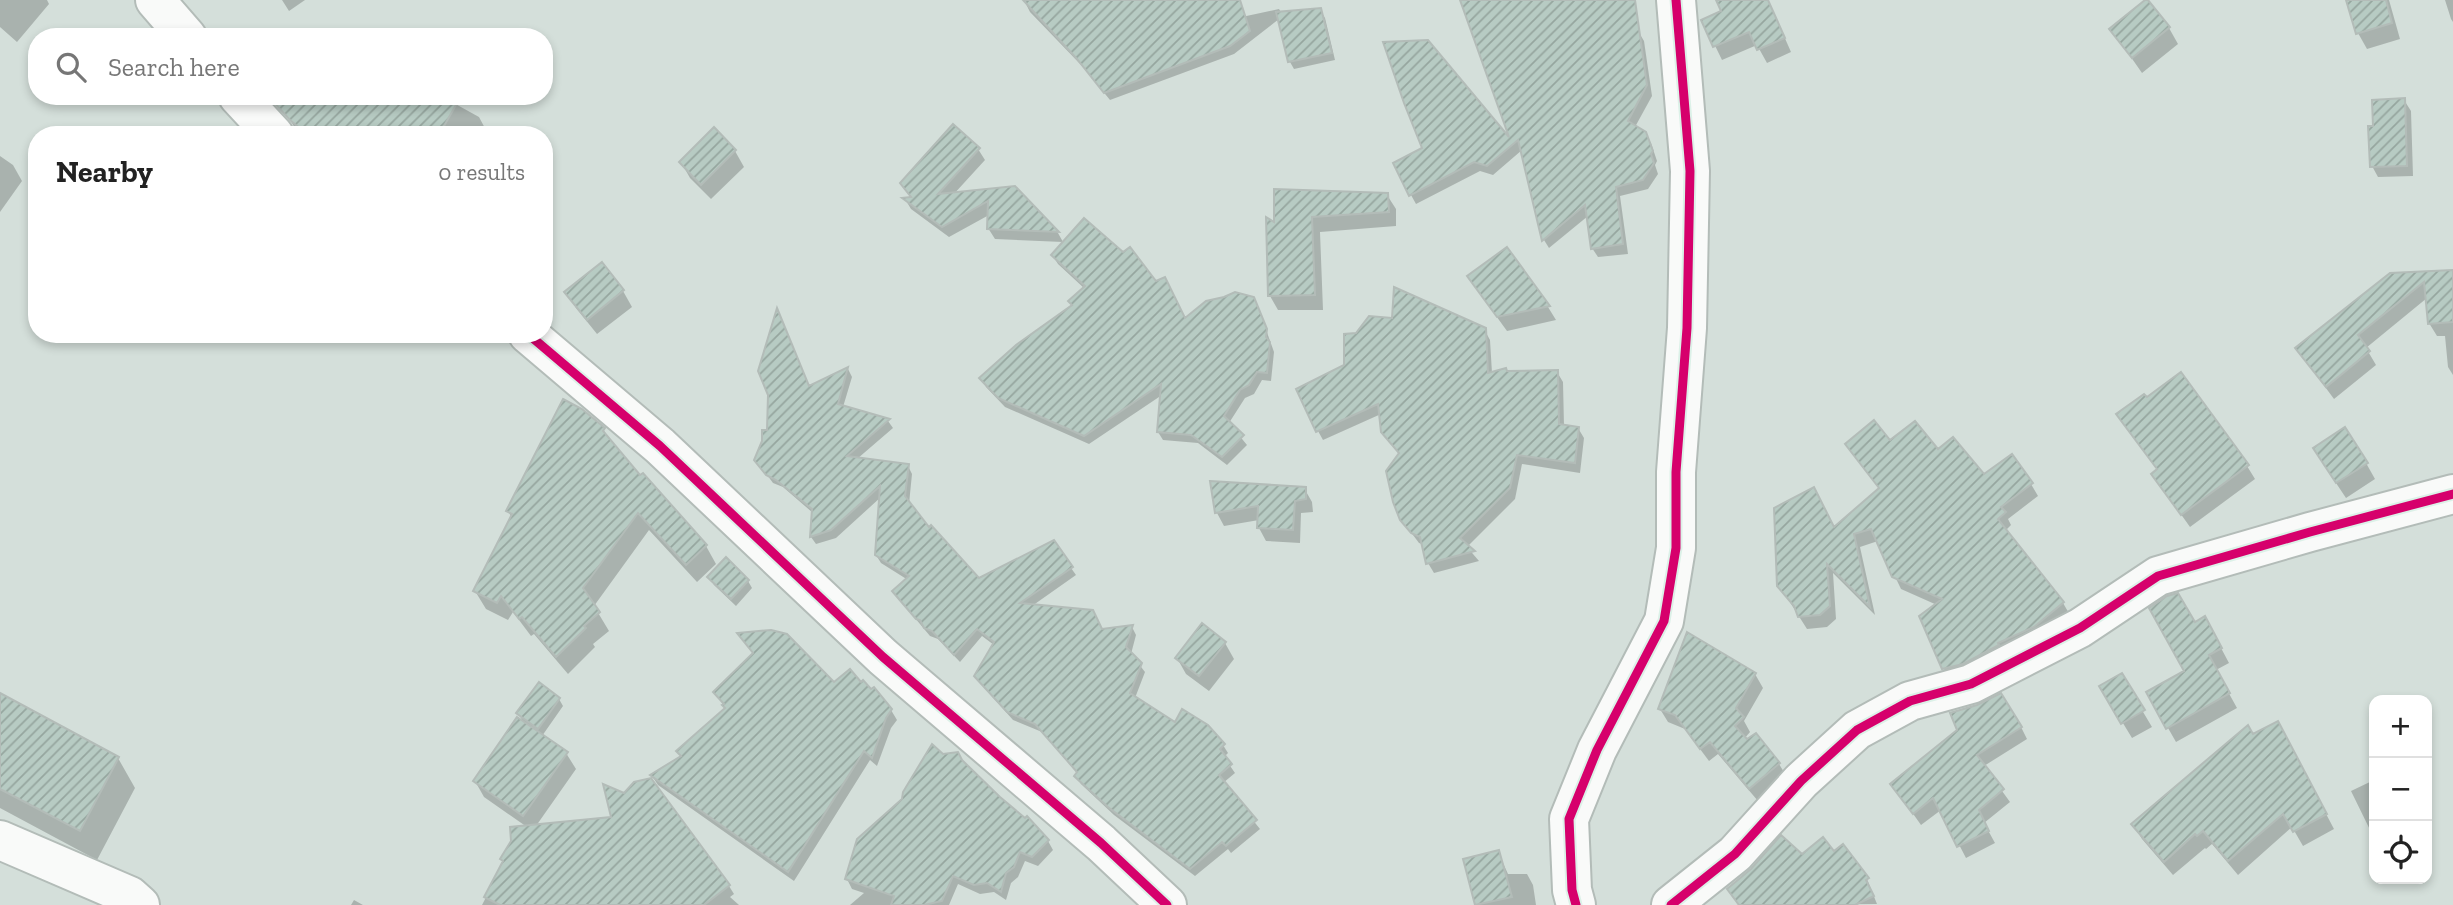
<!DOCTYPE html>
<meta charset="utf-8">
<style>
:root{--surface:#fff;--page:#f2f2f2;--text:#222;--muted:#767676;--line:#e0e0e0}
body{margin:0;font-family:"Zilla Slab",serif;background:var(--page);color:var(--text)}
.controls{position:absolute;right:21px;bottom:21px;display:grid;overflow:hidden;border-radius:14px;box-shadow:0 4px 10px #0003}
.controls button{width:63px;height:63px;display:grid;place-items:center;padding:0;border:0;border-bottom:2px solid var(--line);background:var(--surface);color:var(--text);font:35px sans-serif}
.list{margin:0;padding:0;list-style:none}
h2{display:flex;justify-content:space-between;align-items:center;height:91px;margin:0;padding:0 28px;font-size:30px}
h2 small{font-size:23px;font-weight:400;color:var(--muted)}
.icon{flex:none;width:38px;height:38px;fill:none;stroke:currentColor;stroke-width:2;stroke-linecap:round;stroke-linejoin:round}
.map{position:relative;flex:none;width:2453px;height:905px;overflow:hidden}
.search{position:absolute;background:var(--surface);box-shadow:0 4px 10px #0003;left:28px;top:28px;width:525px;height:77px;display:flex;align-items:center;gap:18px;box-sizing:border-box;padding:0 24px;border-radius:28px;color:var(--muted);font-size:26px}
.panel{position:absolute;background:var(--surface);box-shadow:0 4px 10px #0003;left:28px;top:126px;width:525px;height:217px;border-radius:28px}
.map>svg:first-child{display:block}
.shadow{fill:#0003}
.building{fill:url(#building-hatch);stroke:#b3bcb8;stroke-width:2}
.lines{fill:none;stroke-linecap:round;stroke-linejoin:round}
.street-casing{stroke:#b3bcb8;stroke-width:42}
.street{stroke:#f9faf9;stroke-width:38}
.cycleway-casing{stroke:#dcf1e8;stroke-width:13}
.cycleway{stroke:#d6006c;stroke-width:9}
</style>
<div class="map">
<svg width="2453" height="905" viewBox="0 0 2453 905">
<defs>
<pattern id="building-hatch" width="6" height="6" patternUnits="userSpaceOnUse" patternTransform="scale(1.75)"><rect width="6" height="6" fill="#b7cbc3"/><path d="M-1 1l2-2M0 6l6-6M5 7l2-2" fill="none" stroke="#96a69f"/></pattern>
</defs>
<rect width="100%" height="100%" fill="#d4dfda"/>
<!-- shadow -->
<path class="shadow" d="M0,0H47L49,4L17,42L0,27Z
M282,0H305L289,11Z
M1024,0H1154L1116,44L1279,9L1282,14L1320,10L1325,18L1335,60L1294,69L1290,62L1279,19L1234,54L1110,100L1083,67L1030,12Z
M1462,0H1575L1638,31L1644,41L1652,96L1635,127L1645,133L1651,143L1657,161L1655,165L1658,174L1648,189L1620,196L1628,254L1598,257L1592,248L1588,216L1549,248L1544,240L1522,150L1493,175L1480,171L1416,204L1411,195L1425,149L1427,42L1514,145Z
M1728,0H1768L1791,52L1767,63L1757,45L1722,60L1703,21L1723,12Z
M2348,0H2389L2400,39L2367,49L2358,33Z
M2445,0H2453V22L2451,19Z
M2169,28L2178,44L2142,73L2112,30Z
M441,96L479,117L487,132L484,135H302L296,130L288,116Z
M2404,100L2411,111L2413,176L2378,177L2372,166L2375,128Z
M978,149L985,160L953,195L1018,189L1058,233L1063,242L995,239L988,228L989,215L949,237L911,209L905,199H912L902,183Z
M735,151L744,167L711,199L690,178L681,162Z
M0,156L13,165L22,181L0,212Z
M1387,195L1396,209V226L1320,232L1323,310H1278L1270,296L1275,226Z
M1507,249L1548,307L1556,320L1507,331L1478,291Z
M1053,256L1185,320L1258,307L1274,352L1271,381L1262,380L1254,394L1245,398L1229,423L1247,445L1227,465L1198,443L1163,440L1158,432L1162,395L1089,444L1005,407L986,387L982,378L1073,306L1085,289L1058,264Z
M601,265L623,291L632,307L597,334L576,308L567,292Z
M2453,271V375L2448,367L2445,336H2437L2429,323L2427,298L2366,348L2376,365L2334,399L2297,349L2391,275Z
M1484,329L1490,340L1492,373L1557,372L1563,382L1564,426L1578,428L1584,438L1580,473L1522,464L1515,499L1467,547L1479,561L1434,573L1428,563L1424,545L1419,543L1401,519L1400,455L1382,431L1381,414L1323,440L1318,431Z
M848,369L852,377L843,407L888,421L893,428L857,459L908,466L912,474L909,504L928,529L979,580L1071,568L1076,575L1032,606L1102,630L1132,627L1136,635L1131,654L1145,672L1135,698L1176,725L1223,745L1228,753L1224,757L1235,773L1223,783L1260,829L1231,853L1228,849L1195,876L1114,815L1081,784L1076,776L1078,774L1042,732L1013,720L981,684L976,676L994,645L982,636L960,662L938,639L930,636L899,599L908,580L881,563L876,555L881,497L836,538L816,544L811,537L813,513L783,487L773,483L756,460L768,432L809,388Z
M2119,415L2247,466L2255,479L2190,527L2153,475L2158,471Z
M603,429L612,444L640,477L706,546L716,564L697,582L649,530L594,606L609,631L593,644L595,647L568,674L534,634L531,636L513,612L508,620L486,609L475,591L512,518L508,511Z
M1890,443L1938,452L1983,477L2031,484L2038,496L2008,519L2011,525L2005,531L2063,603L2070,615L1951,681L1944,669L1937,605L1901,589L1878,541L1860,547L1875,615L1833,573L1836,619L1827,627L1807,629L1779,585L1834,529L1880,490L1847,444Z
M2366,463L2375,479L2346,498L2324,465Z
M1304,488L1312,502L1313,512L1301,513L1300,543L1266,541L1259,528V520L1224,526L1217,513Z
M709,577L748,581L752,588L736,606L714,585Z
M2194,624L2213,633L2229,663L2216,670L2237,708L2176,742L2148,693L2186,672Z
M740,635L834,684H861L891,710L897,720L891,728L877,766L870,760L794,881L658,785L652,776L682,757L726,709L715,692L754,654Z
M1225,643L1234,659L1209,691L1186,674L1177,658Z
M1755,674L1763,688L1744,721L1750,732L1744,739L1779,764L1787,777L1758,801L1718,754L1709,761L1685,729L1668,722L1660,709Z
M2121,675L2152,727L2132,738L2101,687Z
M0,695L118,758L135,788L97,860L0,808Z
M559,699L563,706L542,736L566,753L576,769L536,826L729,886L734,894L730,897L739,905H482L511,849L527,827L484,797L475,781L524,723L518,713Z
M1978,707L2021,727L2027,739L1984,766L2010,802L1984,823L1995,843L1966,858L1941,810L1921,825L1892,784L1959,731Z
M2252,736L2286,738L2334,829L2303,846L2292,827L2238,875L2212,844L2206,849L2205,848L2173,875L2142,839L2133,824Z
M943,755L962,763L1025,820L1027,818L1048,841L1053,850L1038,866L1025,861L1018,877L1011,883L1006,900L994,892L980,894L958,884L949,905H850L864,893L852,889L847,879L904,800Z
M2374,780V838L2351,791Z
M1843,846L1867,879L1877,904L1763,905L1802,857L1833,853Z
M1498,852L1508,874H1527L1533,885L1536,905H1477L1465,861Z
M354,900L363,905H351Z"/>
<!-- building -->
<path class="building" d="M1023,0H1240L1250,31L1230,46L1104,93L1077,59Z
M1460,0H1635L1647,85L1628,121L1646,132L1653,151L1651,154L1654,163L1643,180L1616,187L1623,244L1591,249L1585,205L1542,241L1518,140L1487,166L1474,162L1409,196L1393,163L1422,148L1404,103L1383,42L1428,40L1509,137Z
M1716,0H1768L1785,38L1757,50L1749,32L1713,47L1701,20L1721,11Z
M2145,0H2148L2170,27L2132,58L2109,29Z
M2346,0H2386L2392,23L2356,34Z
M1321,8L1332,53L1288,62L1276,12Z
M268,96H461L439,135H308L290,120Z
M2405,98L2407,166L2370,167L2368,126H2373L2372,100Z
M953,124L980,148L938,194L1015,186L1059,232L987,229L988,201L942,227L902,198L911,197L900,183Z
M714,127L736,150L701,185L679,162Z
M1274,189L1388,193L1389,212L1312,217L1315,295L1268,296L1266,217L1274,222Z
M1084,218L1123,252L1130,247L1156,281L1165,277L1185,318L1206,301L1224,297L1235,292L1254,297L1267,329L1266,337L1270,342L1267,373L1257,372L1249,385L1240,390L1224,416L1244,435L1222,457L1191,435L1157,432L1161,384L1084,436L998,398L979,378L1016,345L1072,305L1068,301L1085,286L1051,255Z
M1507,247L1550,306L1497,317L1467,276Z
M602,262L624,290L587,320L564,292Z
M2453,270V322L2428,324L2424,282L2358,335L2370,351L2326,387L2295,348L2390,273Z
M1394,287L1486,328L1488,373L1506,368L1507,371L1558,370L1559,424L1579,427L1575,463L1517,455L1510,488L1460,538L1475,551L1426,564L1420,537L1411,533L1400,520L1393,502L1386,471L1399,453L1381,432L1378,404L1316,432L1296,389L1344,365V334L1356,333L1369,316L1392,318Z
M777,308L809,386L848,367L838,404L890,419L847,456L909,464L905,496L929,527L931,525L979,578L1054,540L1073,567L1020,603L1093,610L1102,629L1133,625L1126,647L1142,663L1130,693L1175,722L1182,709L1208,725L1225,744L1220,749L1232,764L1219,775L1257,820L1226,846L1222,842L1190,869L1108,807L1074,776L1077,772L1035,724L1007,712L974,676L994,642L977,629L954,655L932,631L924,628L920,620L916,619L892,591L909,576L875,555L880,486L831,530L810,537L812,509L776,480L766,475L754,460L762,441V430H767L768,395L758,371Z
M2181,372L2249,465L2181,515L2151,474L2157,469L2116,414L2144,394L2147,397Z
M563,399L582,409L605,428L603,431L640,475L643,473L707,545L686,565L638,513L583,588L600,612L584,626L586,628L556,657L522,617L519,619L501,596L497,603L473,591L512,514L506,511Z
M1874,420L1890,440L1915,421L1938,449L1953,437L1984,474L2012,454L2033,483L2001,507L2006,512L1998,519L2064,602L2034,627L1998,643L1999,645L1963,664L1942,669L1919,616L1942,599L1892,577L1871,529L1854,534L1870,607L1827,564L1830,606L1820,615L1798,617L1794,606L1777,586L1774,508L1814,487L1834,527L1879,488L1845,444Z
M2345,427L2368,463L2336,483L2313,448Z
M1210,481L1306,487V499L1295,501L1293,530L1257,528L1258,506L1215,513Z
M726,557L749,580L731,599L707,577Z
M2178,593L2195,622L2205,616L2222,648L2209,655L2230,693L2166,729L2146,692L2184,671L2149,608L2167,596Z
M1202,623L1226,642L1199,676L1175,658Z
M771,630L787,634L834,682L850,669L861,682L863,680L871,689L874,687L892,709L886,718L872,758L864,751L788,872L650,775L681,756L676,751L725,708L722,705L724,704L713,692L753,653L737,633Z
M1687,632L1756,673L1736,708L1744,717L1735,726L1747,739L1756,733L1780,763L1749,789L1710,742L1700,749L1675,715L1658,709Z
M2122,673L2145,710L2121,724L2099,686Z
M539,682L560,698L538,729L516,713Z
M0,693L119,757L80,831L0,789Z
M2001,693L2022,727L1977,755L2004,789L1979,810L1989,831L1957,847L1933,798L1913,814L1890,784L1957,730L1950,713L1977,705Z
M517,717L568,752L523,816L473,781Z
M2278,721L2327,814L2293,832L2283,814L2228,861L2203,831L2197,836L2195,834L2164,862L2131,824L2248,725L2253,734Z
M932,744L943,754L958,752L962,760L1000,797L1025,818L1027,816L1049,840L1032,857L1020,852L1014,867L1006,873L1001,892L987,883L974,885L953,876L942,901L924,905H891L894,896L845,879L857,839L902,799L903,792Z
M651,778L730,885L704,905H500L484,897L503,861L500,859L511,841L510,827L611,817L603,784L624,793L634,782Z
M1781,835L1802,854L1823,837L1834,851L1843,844L1869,878L1866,880L1874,896L1855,905H1739L1727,889L1751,869Z
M1499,850L1512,897L1475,905L1463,859Z"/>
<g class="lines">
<!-- street casing -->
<g class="street-casing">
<path id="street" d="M155,0L187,37
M238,96L274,135
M528,334L660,446L883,657L1101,843L1167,905
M0,840L130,896L140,905
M1576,905L1572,890L1569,819L1597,750L1664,621L1676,548V472L1687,328L1690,171L1676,0
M1671,905L1735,854L1801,781L1857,730L1910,701L1971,684L2080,628L2158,576L2310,532L2453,494"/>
</g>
<!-- street -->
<use href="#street" class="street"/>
<!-- cycleway casing -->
<g class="cycleway-casing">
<path id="cycleway" d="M528,334L660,446L883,657L1101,843L1167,905
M1576,905L1572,890L1569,819L1597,750L1664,621L1676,548V472L1687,328L1690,171L1676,0
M1671,905L1735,854L1801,781L1857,730L1910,701L1971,684L2080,628L2158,576L2310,532L2453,494"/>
</g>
<!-- cycleway -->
<use href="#cycleway" class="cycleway"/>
</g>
</svg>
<div class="controls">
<button>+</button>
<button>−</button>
<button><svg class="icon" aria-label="locate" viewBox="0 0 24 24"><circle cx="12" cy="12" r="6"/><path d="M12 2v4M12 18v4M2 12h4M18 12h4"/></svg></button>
</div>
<div class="search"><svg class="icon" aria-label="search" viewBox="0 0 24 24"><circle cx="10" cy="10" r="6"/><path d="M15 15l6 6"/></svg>Search here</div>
<section class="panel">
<h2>Nearby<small>0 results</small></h2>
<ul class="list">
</ul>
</section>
</div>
